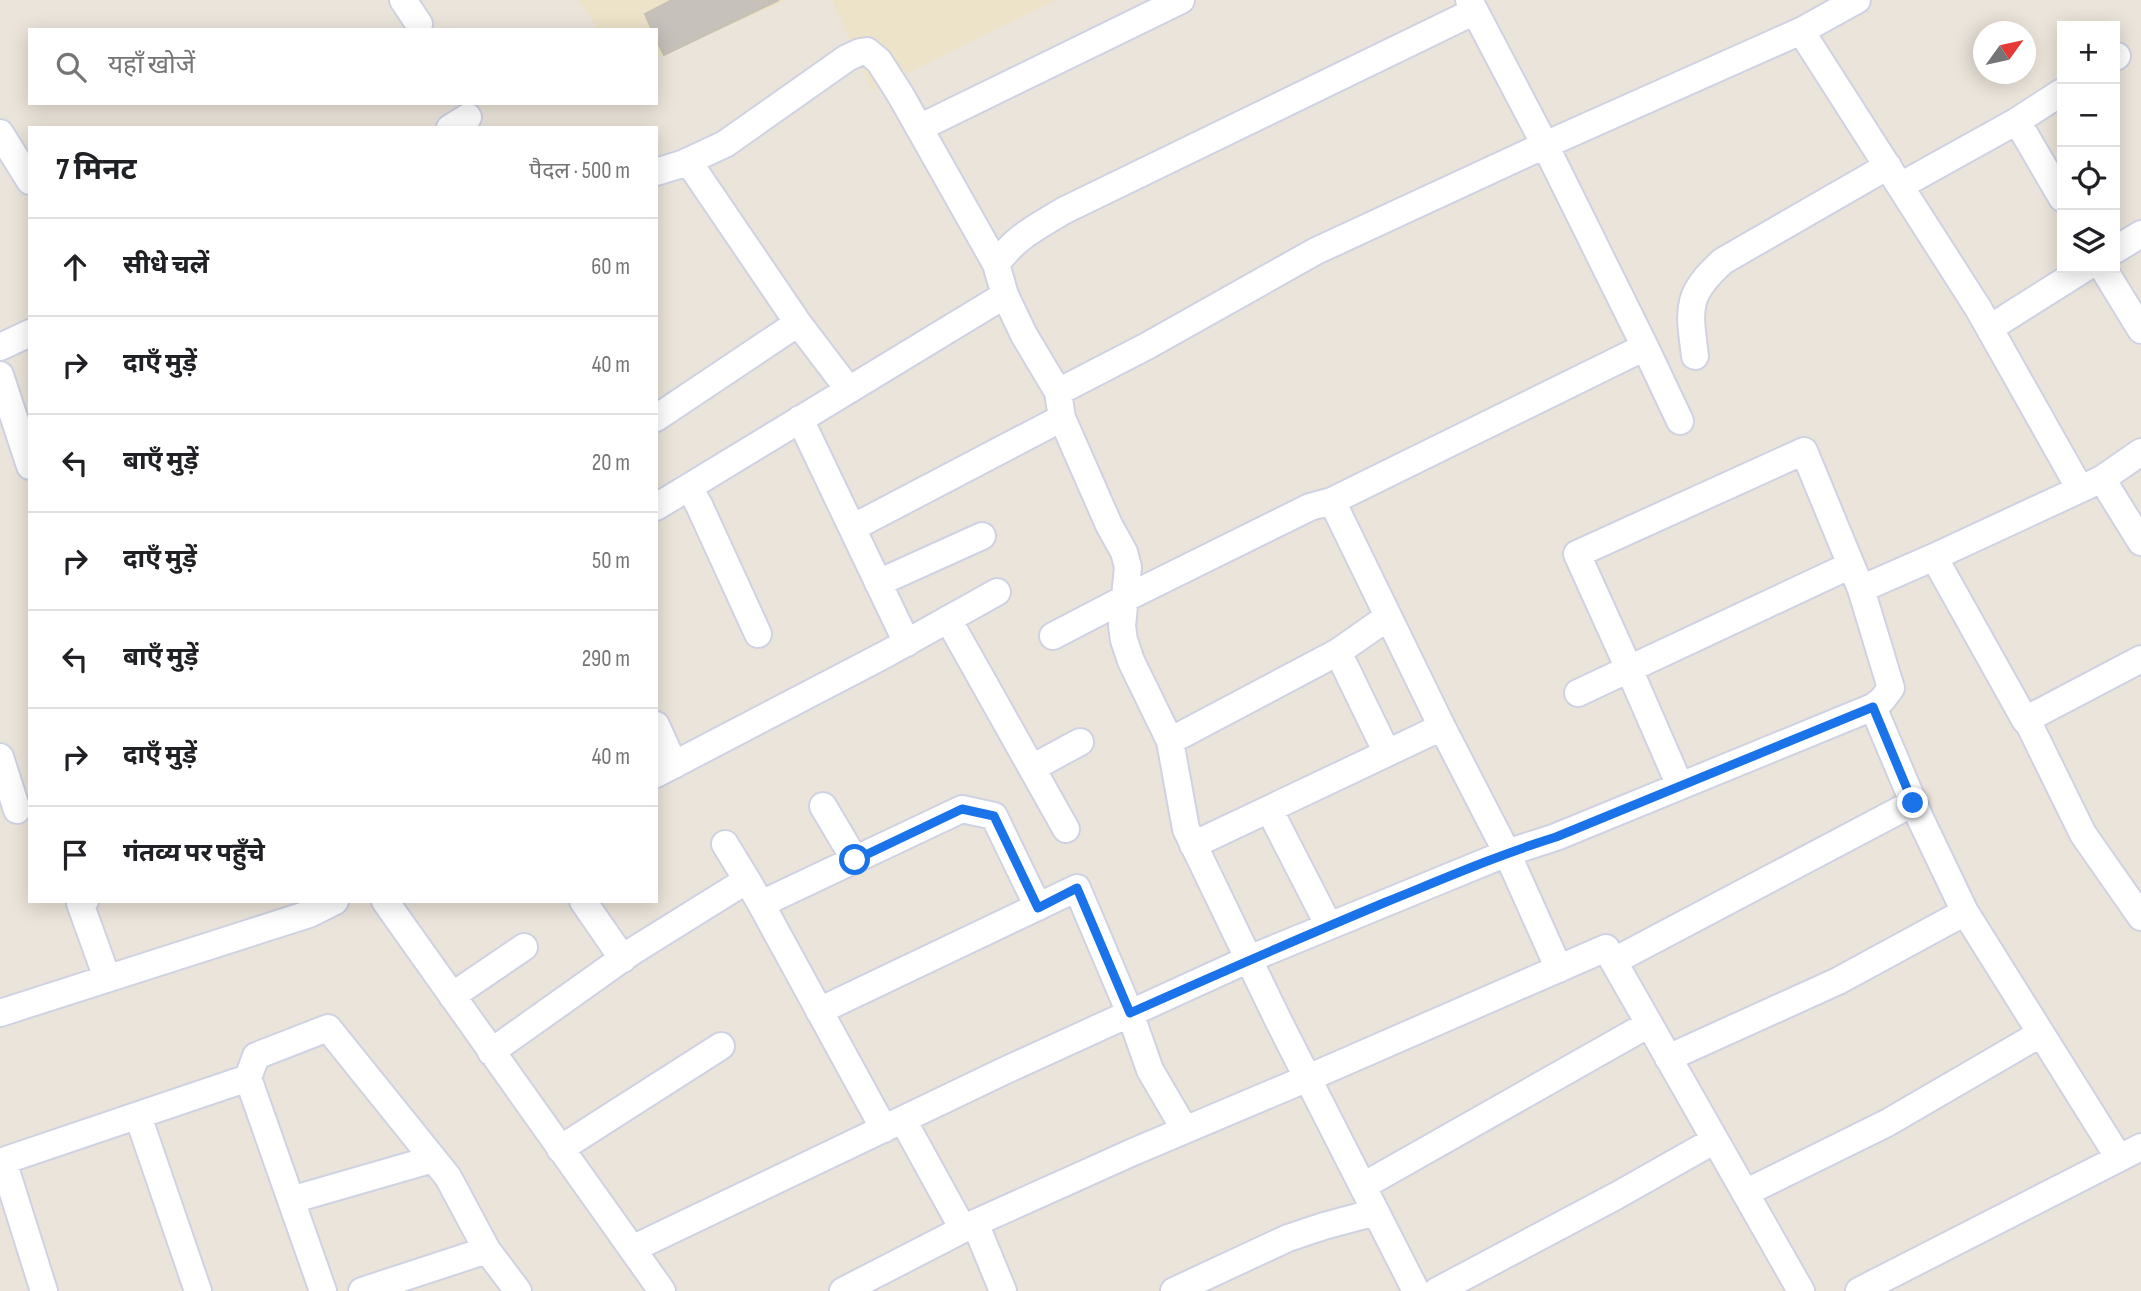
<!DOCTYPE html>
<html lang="hi">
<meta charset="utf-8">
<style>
:root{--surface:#fff;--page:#f6f6f6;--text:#202124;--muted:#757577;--line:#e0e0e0}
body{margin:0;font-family:"Sofia Sans Condensed","Noto Sans Devanagari",sans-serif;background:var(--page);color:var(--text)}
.controls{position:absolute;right:21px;top:21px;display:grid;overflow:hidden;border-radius:0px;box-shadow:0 4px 18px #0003}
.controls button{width:63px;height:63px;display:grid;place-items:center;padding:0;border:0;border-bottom:2px solid var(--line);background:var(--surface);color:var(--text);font:35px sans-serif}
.compass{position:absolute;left:1973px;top:21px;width:63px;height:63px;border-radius:50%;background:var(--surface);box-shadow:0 4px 18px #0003;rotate:57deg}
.stop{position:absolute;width:21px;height:21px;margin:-16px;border:5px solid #1a73e8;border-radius:50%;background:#fff}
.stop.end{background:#1a73e8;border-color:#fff;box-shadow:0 2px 7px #0008}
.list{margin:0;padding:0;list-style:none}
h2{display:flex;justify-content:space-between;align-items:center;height:91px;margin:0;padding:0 28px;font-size:30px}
h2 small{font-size:23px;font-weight:400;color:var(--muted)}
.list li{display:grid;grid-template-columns:46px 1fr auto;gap:21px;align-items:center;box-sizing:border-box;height:98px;padding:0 28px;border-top:2px solid var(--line)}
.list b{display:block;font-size:26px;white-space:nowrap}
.list em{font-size:23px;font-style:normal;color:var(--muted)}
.icon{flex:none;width:38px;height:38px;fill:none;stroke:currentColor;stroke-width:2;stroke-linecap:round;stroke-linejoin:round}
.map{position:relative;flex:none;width:2141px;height:1291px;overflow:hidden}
.search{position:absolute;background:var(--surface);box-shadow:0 4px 18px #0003;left:28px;top:28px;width:630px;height:77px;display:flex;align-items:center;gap:18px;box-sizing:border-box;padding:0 24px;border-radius:0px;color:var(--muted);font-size:26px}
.panel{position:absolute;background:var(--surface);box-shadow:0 4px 18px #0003;left:28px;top:126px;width:630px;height:777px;border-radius:0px}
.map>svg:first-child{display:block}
.education{fill:#ede3c9}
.building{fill:#c6c1ba;stroke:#c6c1b4;stroke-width:2}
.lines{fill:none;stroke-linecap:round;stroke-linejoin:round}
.minor-casing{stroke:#cfd2e2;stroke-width:30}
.minor{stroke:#fff;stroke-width:26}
.route{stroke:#1a73e8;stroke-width:9}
</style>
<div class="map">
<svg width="2141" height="1291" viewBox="0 0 2141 1291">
<rect width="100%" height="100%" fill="#ebe4da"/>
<!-- education -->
<path class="education" d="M579,0H787L656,58V30H599Z
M832,0H1056L872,91Z"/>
<!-- building -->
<path class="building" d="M672,0H779L664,55L656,39V30H652L645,14Z"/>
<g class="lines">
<!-- minor casing -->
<g class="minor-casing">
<path id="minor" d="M403,0L419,24
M1801,31L1978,308L2080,489
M2115,57L2117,56
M2017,121L2062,198
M450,128L468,117
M919,128L1181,0
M0,133L30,181
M688,161L798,323L849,390
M656,172L682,164L725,144L847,58L860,52L867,51L879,61L900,94L996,264
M1900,186L2017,121L2062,92
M2115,250L2141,234
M2103,268L2141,330
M1005,295L996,264C1017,236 1034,229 1063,211L1475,11
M1990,328L2085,268
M0,347L30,333
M1645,347L1680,421
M1695,356C1689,309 1685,295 1723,261L1888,166
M0,375L30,466
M1058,392L1147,346L1316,251L1545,145L1801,31L1857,0
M656,418L798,323
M800,419L907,643
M2141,452L2102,479L1934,557L2025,720L2029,724L2083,834L2141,917
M2102,479L2141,542
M689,487L699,505L758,634
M1332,501L1645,347L1545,145L1469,0
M656,507L1005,295L1024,335L1058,392L1062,418L1109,525L1124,552L1128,567L1122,626L1124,640L1131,661L1170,741L1186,829L1278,1020L1416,1291
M852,528L1062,418
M878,583L982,536
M948,619L1066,829
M1053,636L1124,599L1310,507L1332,501L1442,727L1507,853L1559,969
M1338,652L1387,753
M1578,693L1629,669L1577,554L1804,451L1861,589
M2025,720L2141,659
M656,725L674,765
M1170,741L1338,652L1388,617
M0,757L17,810
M1032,768L1080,742
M656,774L886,654L997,592
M1680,786L1629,669L1851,565
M823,806L855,860
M1269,809L1329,926
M725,844L747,880
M1193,845L1442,727
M85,901L80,903L107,978
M385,901L662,1291
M583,901L623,959
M1965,912L2119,1158
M1614,961L1913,803
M452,996L524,947
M819,1011L1077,888L1130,1013L1150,1070L1185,1130
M0,1013L309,914L335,901
M491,1052L633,951L747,880L761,904
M1668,1058L1838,981L1965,912L1920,818L1873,707L1882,700L1891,688L1861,589L1934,557
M248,1078L256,1056L328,1028L448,1177L487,1250L518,1291
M138,1116L198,1291
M903,1120L963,1229
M884,1129L761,904L962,809L994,816L1038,907
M560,1149L721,1046
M3,1161L44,1291
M0,1162L248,1078L323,1291
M1363,1186L1649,1024
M1745,1193L1887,1123L2040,1034
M291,1200L433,1159
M975,1223L1003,1291
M632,1249L1004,1071L1249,959L1507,853L1556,837L1873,707
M362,1291L487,1250
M843,1291L975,1223L1133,1152L1308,1078L1606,948L1801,1291
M1174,1291L1288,1238L1324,1226L1376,1212
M1437,1291L1616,1196L1715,1140
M1859,1291L2141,1147"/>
</g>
<!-- minor -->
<use href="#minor" class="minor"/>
</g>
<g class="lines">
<!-- route -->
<path class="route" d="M855,860L962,809L994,816L1038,908L1077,888L1130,1013C1215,975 1300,938 1386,902C1443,879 1498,855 1556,837L1873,707L1913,803"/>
</g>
</svg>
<div class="controls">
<button>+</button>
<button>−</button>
<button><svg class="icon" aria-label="locate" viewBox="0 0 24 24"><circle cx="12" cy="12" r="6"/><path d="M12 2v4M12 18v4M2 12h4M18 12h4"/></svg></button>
<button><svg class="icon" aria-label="layers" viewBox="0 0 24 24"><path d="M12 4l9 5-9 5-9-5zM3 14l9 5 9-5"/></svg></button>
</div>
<svg class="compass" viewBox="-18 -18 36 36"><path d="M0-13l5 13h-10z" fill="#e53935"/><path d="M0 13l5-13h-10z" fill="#757577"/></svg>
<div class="stop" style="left:855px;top:860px"></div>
<div class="stop end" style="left:1913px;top:803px"></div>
<div class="search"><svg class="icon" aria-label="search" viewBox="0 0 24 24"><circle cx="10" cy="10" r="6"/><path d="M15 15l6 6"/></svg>यहाँ खोजें</div>
<section class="panel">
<h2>7 मिनट<small>पैदल · 500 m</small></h2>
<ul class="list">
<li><svg class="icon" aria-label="ahead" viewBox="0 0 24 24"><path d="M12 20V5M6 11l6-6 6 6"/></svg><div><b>सीधे चलें</b></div><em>60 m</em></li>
<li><svg class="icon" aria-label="right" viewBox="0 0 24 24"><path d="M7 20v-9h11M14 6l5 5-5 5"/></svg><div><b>दाएँ मुड़ें</b></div><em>40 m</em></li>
<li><svg class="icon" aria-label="left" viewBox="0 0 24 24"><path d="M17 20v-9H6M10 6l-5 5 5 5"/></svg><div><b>बाएँ मुड़ें</b></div><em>20 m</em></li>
<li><svg class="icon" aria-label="right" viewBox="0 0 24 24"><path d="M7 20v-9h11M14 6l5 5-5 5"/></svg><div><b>दाएँ मुड़ें</b></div><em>50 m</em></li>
<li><svg class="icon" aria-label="left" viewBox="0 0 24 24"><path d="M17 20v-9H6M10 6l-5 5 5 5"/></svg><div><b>बाएँ मुड़ें</b></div><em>290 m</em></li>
<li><svg class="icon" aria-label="right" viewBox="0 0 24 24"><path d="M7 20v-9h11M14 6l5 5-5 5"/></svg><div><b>दाएँ मुड़ें</b></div><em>40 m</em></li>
<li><svg class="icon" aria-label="arrive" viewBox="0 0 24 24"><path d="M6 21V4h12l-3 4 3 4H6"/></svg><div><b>गंतव्य पर पहुँचे</b></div></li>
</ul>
</section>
</div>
